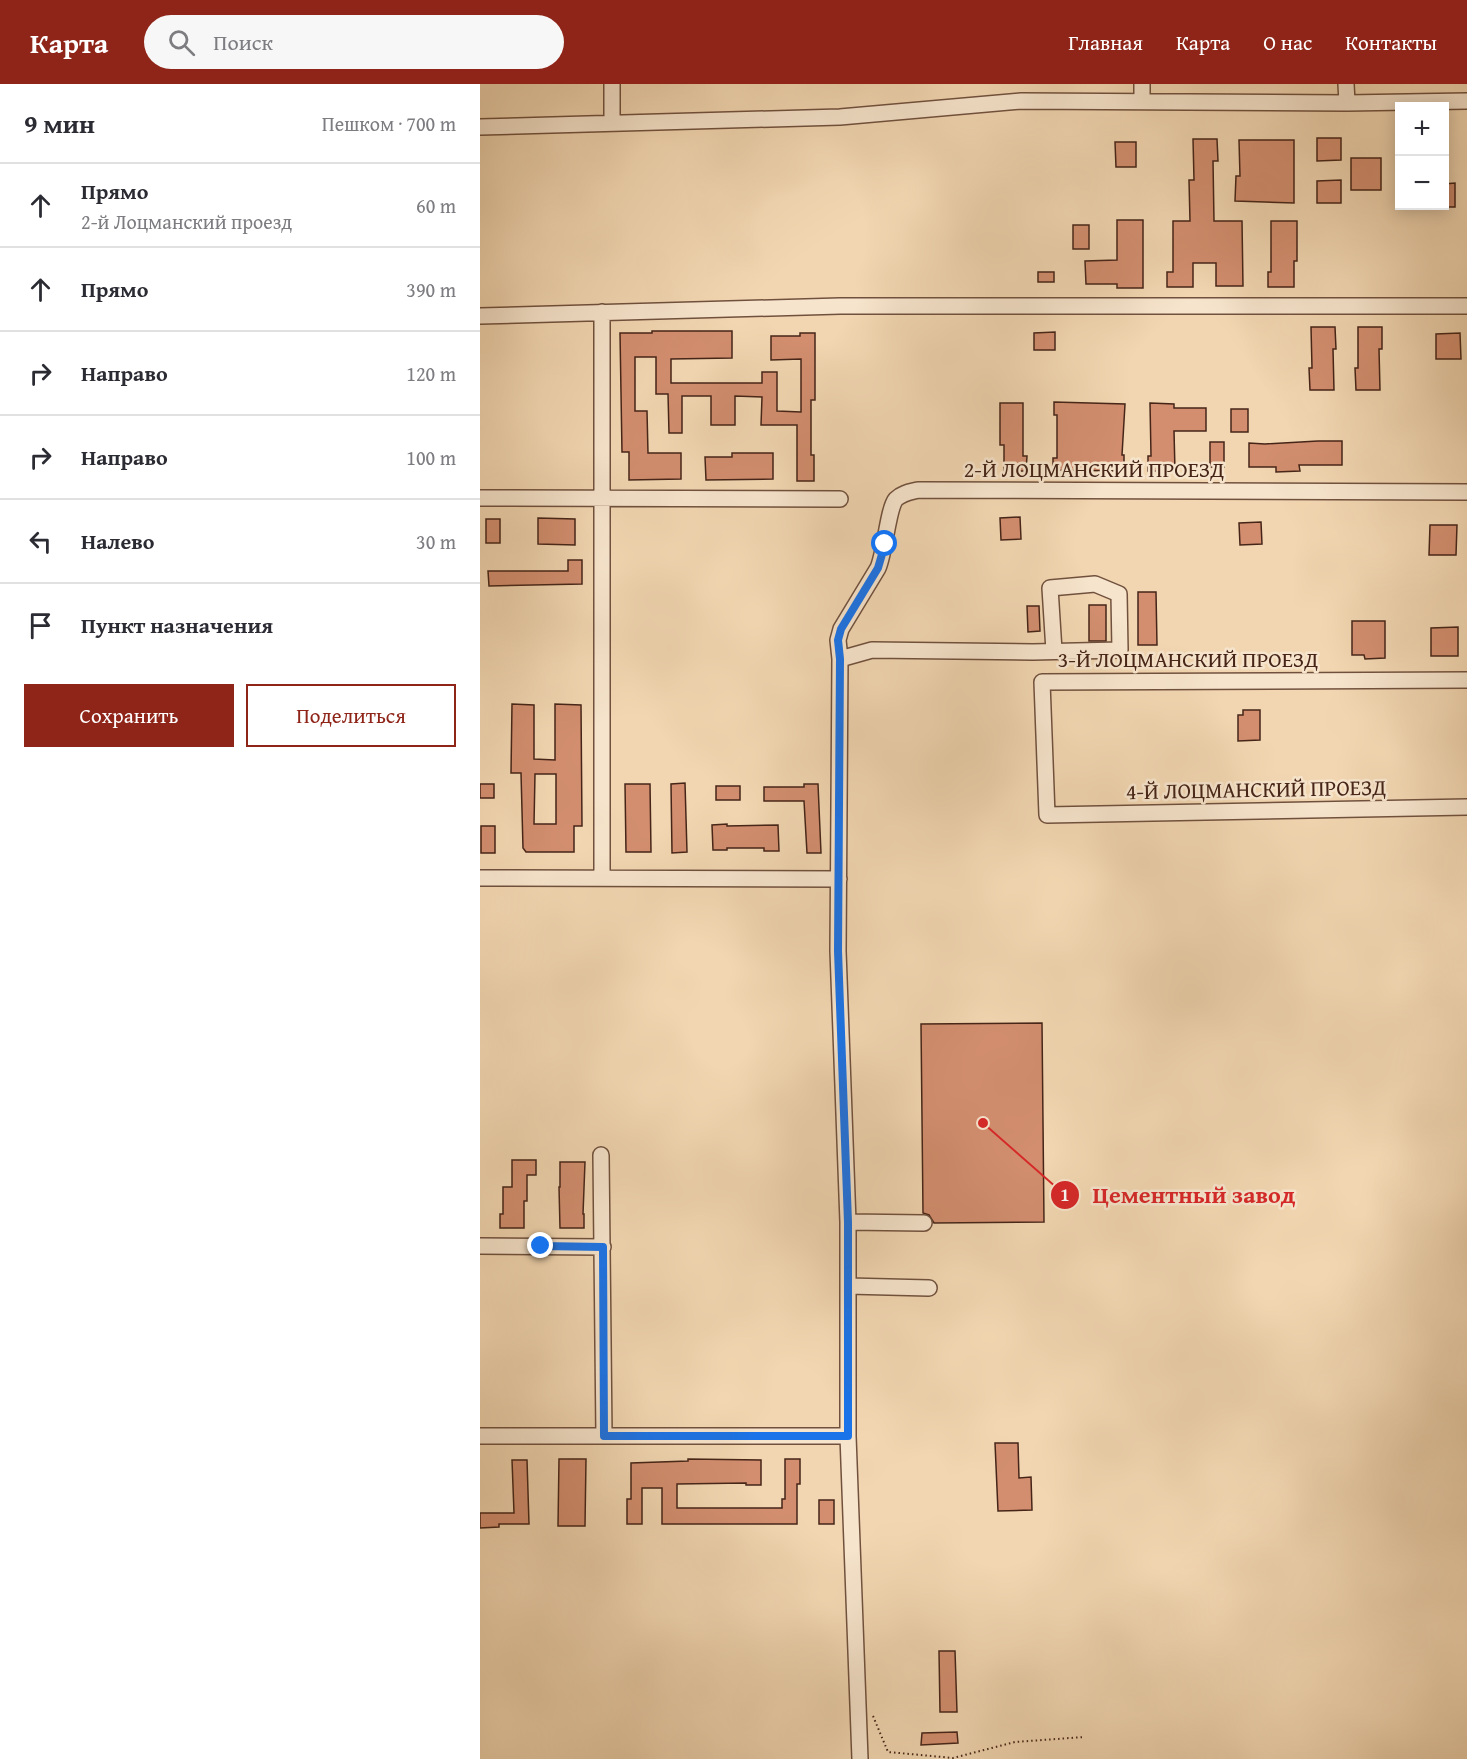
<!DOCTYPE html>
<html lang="ru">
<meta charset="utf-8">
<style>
:root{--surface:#fff;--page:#f7f7f7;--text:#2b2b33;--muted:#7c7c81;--line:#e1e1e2;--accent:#8f2418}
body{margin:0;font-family:"Gentium Book Plus",serif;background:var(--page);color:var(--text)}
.controls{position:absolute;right:18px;top:18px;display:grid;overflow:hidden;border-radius:0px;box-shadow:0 3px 15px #0003}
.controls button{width:54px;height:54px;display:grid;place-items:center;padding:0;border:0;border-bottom:2px solid var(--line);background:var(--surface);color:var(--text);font:30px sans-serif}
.stop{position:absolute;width:18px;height:18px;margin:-14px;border:4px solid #1a73e8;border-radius:50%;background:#fff}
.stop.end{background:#1a73e8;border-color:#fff;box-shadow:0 2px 6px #0008}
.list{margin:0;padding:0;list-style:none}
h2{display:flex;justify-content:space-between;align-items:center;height:78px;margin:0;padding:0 24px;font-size:26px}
h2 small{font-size:20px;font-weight:400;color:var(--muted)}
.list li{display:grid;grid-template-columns:39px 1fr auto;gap:18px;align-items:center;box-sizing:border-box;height:84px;padding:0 24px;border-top:2px solid var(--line)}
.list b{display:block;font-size:22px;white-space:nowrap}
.list p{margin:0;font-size:20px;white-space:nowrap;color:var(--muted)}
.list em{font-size:20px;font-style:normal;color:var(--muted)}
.actions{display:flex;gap:12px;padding:18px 24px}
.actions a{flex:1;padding:14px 0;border:2px solid var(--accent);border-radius:0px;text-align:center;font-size:21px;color:var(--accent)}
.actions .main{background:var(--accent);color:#fff}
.icon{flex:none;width:33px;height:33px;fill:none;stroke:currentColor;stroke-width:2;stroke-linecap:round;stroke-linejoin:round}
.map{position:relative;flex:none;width:987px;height:1675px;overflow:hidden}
header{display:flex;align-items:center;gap:36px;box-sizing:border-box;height:84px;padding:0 30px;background:var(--accent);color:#fff}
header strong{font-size:28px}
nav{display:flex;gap:33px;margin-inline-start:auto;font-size:21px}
.search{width:420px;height:54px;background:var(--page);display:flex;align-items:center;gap:15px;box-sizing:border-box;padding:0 21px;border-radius:33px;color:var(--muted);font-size:22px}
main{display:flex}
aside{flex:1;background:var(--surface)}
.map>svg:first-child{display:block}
.building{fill:#d28e6f;stroke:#462518;stroke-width:1.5;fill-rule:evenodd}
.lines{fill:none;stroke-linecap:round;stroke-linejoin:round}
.minor-casing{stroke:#71513e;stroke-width:18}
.path{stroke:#462518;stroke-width:2;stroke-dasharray:1.5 3;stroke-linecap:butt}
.minor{stroke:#f6e4cc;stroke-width:15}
.route{stroke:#1a73e8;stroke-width:8}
.labels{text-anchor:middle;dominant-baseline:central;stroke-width:5;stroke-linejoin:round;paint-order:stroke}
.street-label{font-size:22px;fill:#462518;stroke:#f6e4cc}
.leader{fill:none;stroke:#d62828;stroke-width:2}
.callout-dot{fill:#d62828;stroke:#f6e4cc;stroke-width:2}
.mark-label{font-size:18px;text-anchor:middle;font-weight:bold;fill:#fff}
.callout-label{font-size:24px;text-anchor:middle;font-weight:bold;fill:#d62828;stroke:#f6e4cc;stroke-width:5;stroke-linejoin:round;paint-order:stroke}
</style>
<header>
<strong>Карта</strong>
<div class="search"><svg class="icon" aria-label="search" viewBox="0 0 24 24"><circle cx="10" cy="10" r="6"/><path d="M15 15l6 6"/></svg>Поиск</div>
<nav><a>Главная</a><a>Карта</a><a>О нас</a><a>Контакты</a></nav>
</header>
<main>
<aside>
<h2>9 мин<small>Пешком · 700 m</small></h2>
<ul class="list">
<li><svg class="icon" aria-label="ahead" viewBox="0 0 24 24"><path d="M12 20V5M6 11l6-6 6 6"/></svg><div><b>Прямо</b><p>2-й Лоцманский проезд</p></div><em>60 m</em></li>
<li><svg class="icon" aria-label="ahead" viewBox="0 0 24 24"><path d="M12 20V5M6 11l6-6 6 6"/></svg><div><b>Прямо</b></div><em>390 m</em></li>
<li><svg class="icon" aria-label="right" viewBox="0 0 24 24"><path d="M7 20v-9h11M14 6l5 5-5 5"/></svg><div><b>Направо</b></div><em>120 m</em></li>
<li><svg class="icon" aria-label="right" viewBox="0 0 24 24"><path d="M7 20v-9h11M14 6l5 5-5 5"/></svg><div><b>Направо</b></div><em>100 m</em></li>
<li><svg class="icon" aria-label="left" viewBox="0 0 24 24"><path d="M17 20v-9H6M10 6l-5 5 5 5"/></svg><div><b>Налево</b></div><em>30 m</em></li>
<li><svg class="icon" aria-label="arrive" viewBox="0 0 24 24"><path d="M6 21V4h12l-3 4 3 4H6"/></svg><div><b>Пункт назначения</b></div></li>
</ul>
<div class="actions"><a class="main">Сохранить</a><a>Поделиться</a></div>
</aside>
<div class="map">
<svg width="987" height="1675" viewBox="0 0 987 1675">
<rect width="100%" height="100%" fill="#f1d6b1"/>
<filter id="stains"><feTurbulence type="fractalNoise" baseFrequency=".00333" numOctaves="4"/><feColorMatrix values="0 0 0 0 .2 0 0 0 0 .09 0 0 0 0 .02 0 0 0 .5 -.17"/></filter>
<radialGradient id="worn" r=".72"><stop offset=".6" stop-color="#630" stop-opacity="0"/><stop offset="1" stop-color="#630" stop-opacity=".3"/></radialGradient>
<!-- building -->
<path class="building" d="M837,54H861V76L837,77Z
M713,55H737L738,77H733L734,137H762L763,202H736V179H713V203H687V188H693V137H710L709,96H714Z
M759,56H814V119L755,117L756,92H760Z
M635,58H656V83H636Z
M871,74H901V106H871Z
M861,96V119H837V97Z
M975,99V123H964V100Z
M637,136H663V204H637V200H606L605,177L637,176Z
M791,137H817V177H814V203H788V188H791Z
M593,141H609V165H593Z
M558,188H574V198H558Z
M831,243H855L856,265H853L854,306H830L829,284H832Z
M878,243H902V265H899L900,306H876L875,284H878Z
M172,247H252V274L191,275V299H282V288H297V327L321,328V275L291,276V252H320V249H335V316H331V371H334V397H317V341H281L282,313L255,312V341H231V312H202V349H189L188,310H176V273H155V327H167L168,369H201V395L149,396V368H142L140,249H172Z
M575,248V266H554V249Z
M980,249L981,275H956V250Z
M574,318L645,320L642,371H644V387L573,386V374H577V331H574Z
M520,319H543V372H547L546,387H524V361H520Z
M670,319L694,320V324H726V347H694L695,387H668V372H671Z
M751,325H768V348H751Z
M838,357H862V381H819L820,387L796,388V383H769V359L785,360Z
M730,358H744V383H730Z
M252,369H293V395L226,396L225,373H252Z
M540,433L541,455L521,456L520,434Z
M58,434L95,435V461L58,460Z
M6,435H20V459H6Z
M781,438L782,460L760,461L759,439Z
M950,441H977L976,471H949Z
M88,476H102V500L9,502L8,487H88Z
M658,508H676L677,561H658Z
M609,521H626V557H609Z
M547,522H559L560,547L548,548Z
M872,537H905V574L885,575L884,571H872Z
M978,543V572H951V544Z
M32,620L54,621V675L75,676V620L101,621L102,742H94V768H46L43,764L41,689H31ZM55,690H76V740H54Z
M763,626H780V656L758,657V631H763Z
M205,699L207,768L192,769L191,700Z
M0,700H14V714H0Z
M145,700H170L171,768H146Z
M324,700H338L341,769H327L324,717H284V703H324Z
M236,702H260V716H236Z
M247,740V742L298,741L299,767H284V764H247V766H233L232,741Z
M1,742H15V769H1Z
M562,939L564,1138L454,1139L449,1131L443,1129L441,940Z
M32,1076H56V1091H47V1117H44V1144H20V1130H23V1103H32Z
M80,1078H105L103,1130H104V1144H80L79,1103H80Z
M515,1359H538L539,1394L551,1393L552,1426L518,1427Z
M79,1375H106L105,1442H78Z
M208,1375L281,1376V1401H266V1399L197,1400V1424H302V1415H305V1375H320V1400H317V1440H182V1404H162V1440H147V1415H151V1379L208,1377Z
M32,1376H47L49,1440H19V1443L0,1444V1429H34Z
M339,1416H354V1440H339Z
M459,1567H475L477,1628H460Z
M477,1648L478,1659L441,1661L442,1649Z"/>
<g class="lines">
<!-- minor casing -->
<g class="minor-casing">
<path id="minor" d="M132,0V39
M662,0V16
M866,0L867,19
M0,43L360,33L541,17L867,19L987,17
M122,228V794
M0,232L360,222H987
M0,414L360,415
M360,575L392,566L553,568L640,566L639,510L615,500L570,504L574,567
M987,596L562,598L567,731L987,723
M0,794L359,795
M121,1071L124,1352
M368,1138L444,1139
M0,1162L123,1163
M368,1202L449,1204
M0,1352H368
M380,1675L368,1352V1138L358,867L360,575L358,556L361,545L398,484C405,468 408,424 416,415C422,409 430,408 438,406L987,408"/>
</g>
<!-- path -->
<path class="path" d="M393,1632L408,1668L473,1674L535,1658L604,1653"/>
<!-- minor -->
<use href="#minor" class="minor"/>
</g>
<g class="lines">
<!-- route -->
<path class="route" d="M61,1162L123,1163L124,1352H368V1138L358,867L360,575L358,556L361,545L398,484L405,460"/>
</g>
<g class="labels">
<!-- street labels -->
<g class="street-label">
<text x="614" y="385">2-Й ЛОЦМАНСКИЙ ПРОЕЗД</text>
<text x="708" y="575">3-Й ЛОЦМАНСКИЙ ПРОЕЗД</text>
<text transform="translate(776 705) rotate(-1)">4-Й ЛОЦМАНСКИЙ ПРОЕЗД</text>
</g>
</g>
<!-- callouts -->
<path class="leader" d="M503 1039L585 1111"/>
<g class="callout-dot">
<circle cx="503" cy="1039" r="6"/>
<circle cx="585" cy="1111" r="15"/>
</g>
<g class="mark-label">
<text x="585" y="1117">1</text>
</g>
<g class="callout-label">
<text x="714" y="1119">Цементный завод</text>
</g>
<rect width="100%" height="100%" filter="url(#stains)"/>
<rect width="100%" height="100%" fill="url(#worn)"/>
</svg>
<div class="controls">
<button>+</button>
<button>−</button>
</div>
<div class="stop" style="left:405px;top:460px"></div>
<div class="stop end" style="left:61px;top:1162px"></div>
</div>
</main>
